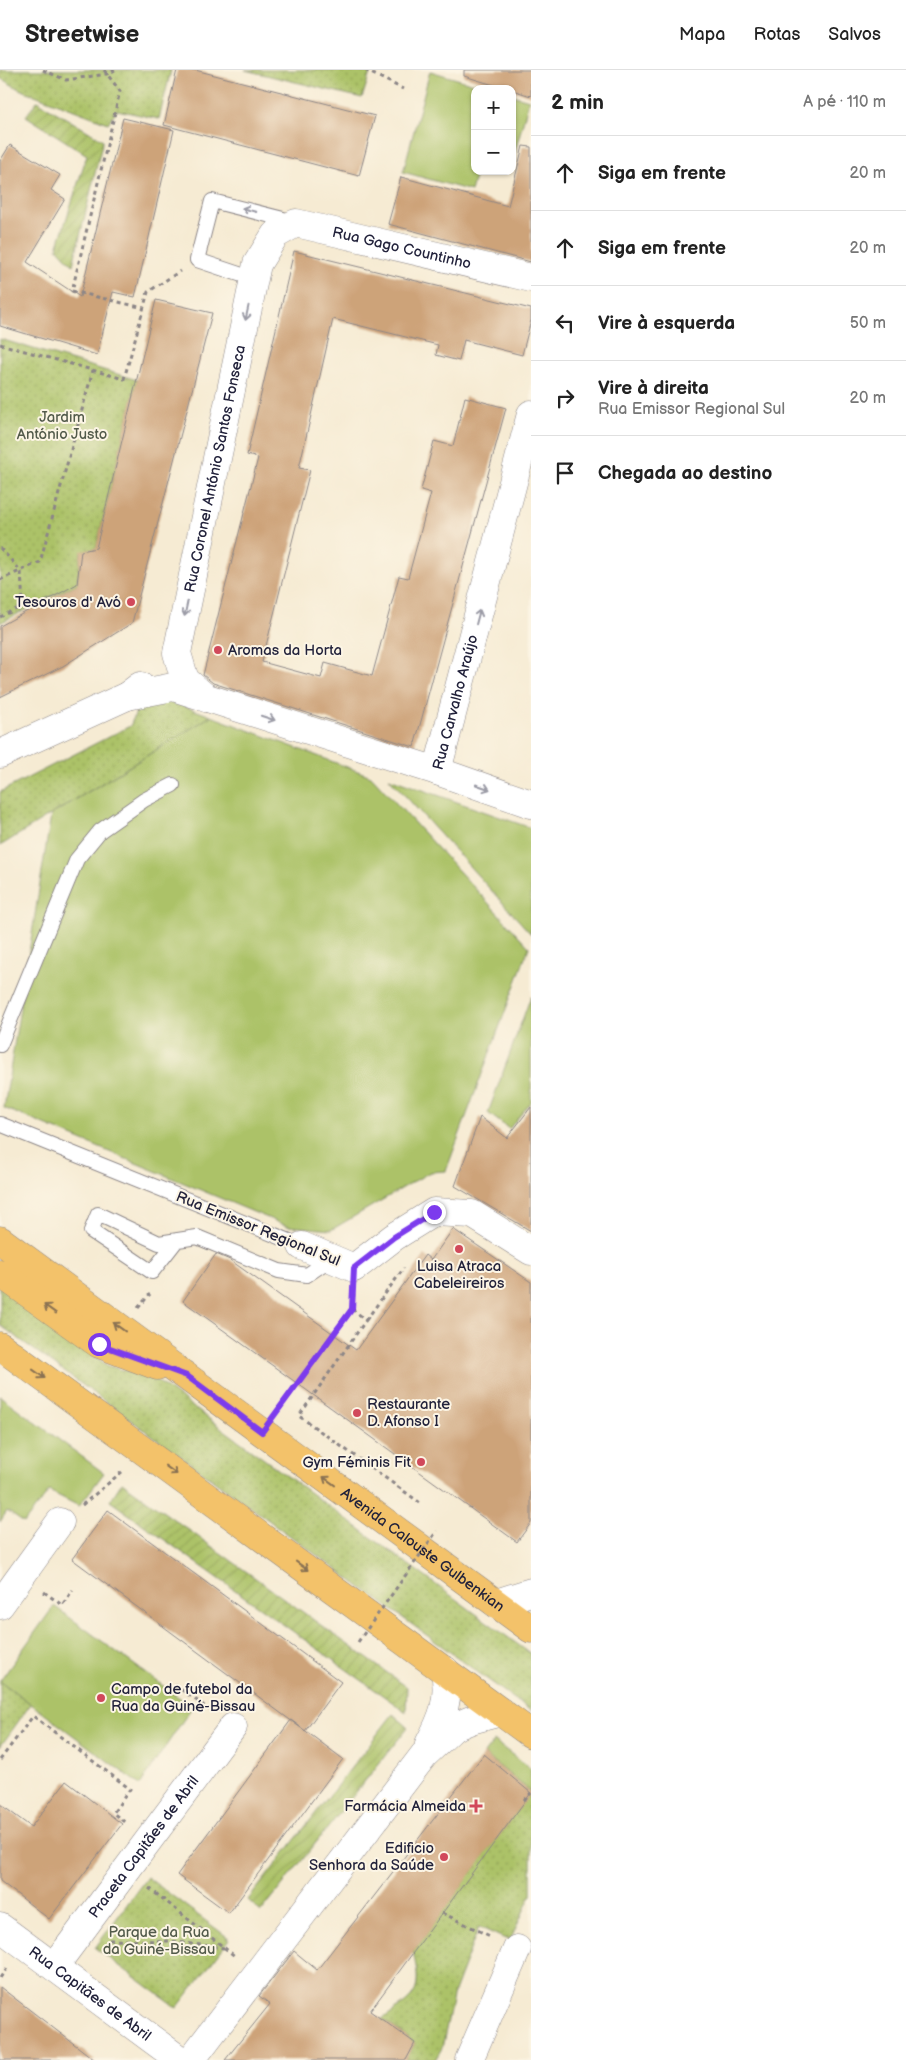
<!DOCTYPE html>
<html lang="pt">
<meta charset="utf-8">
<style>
:root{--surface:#fff;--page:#f2f2f2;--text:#222;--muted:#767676;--line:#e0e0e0}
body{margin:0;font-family:"Balsamiq Sans",sans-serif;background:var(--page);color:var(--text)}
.controls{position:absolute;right:15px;top:15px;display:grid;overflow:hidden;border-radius:10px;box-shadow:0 1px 4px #0004}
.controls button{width:45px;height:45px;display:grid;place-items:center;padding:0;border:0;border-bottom:1px solid var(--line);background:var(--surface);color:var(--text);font:25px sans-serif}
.stop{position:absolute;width:15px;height:15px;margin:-11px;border:4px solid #7c3aed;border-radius:50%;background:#fff}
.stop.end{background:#7c3aed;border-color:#fff;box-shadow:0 1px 5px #0008}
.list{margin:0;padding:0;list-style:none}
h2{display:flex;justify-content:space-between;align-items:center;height:65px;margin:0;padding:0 20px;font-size:21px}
h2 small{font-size:16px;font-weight:400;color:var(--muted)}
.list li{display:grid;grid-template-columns:32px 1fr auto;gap:15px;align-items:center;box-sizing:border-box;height:75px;padding:0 20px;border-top:1px solid var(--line)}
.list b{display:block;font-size:19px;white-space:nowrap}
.list p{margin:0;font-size:16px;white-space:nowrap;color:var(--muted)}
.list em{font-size:16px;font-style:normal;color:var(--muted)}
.icon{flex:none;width:28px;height:28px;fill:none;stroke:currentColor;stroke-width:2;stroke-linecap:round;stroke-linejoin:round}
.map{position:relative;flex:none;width:531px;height:1990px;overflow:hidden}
header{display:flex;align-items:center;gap:30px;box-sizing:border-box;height:70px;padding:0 25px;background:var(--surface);border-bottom:1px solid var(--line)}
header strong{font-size:24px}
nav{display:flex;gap:28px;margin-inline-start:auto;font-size:18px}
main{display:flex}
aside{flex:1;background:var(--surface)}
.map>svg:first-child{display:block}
.grass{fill:#acc267;stroke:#677251}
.park{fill:url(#park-dots);stroke:#677251}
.garden{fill:url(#garden-furrows);stroke:#677251}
.building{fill:#cda379}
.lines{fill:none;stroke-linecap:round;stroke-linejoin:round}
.service-casing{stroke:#8c8687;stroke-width:16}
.minor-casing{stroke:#8c8687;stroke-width:29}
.tertiary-casing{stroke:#8c8687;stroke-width:29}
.primary-casing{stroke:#8c8687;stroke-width:29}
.path{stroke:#8c8687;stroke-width:3;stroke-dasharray:4 4;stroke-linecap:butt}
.service{stroke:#fff;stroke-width:14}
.minor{stroke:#fff;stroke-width:28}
.tertiary{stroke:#fff;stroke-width:28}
.primary{stroke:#f3c26a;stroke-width:28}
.path-bridge{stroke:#8c8687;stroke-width:3;stroke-dasharray:4 4;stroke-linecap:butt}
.oneway{stroke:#9c9ca7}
.oneway2{stroke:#8a7252}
.route{stroke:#7c3aed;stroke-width:6}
.poi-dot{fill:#d1495b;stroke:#fcf5e5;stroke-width:2}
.labels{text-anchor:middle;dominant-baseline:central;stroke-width:4;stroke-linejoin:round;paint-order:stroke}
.street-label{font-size:15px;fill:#22223b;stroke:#fcf5e5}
.park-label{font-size:15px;fill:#525a4a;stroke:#fcf5e5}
.poi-label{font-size:15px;fill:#22223b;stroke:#fcf5e5;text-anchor:end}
</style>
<header>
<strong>Streetwise</strong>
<nav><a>Mapa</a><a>Rotas</a><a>Salvos</a></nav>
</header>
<main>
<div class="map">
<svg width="531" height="1990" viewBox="0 0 531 1990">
<defs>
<pattern id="park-dots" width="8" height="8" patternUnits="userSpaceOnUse" patternTransform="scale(1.25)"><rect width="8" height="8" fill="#acc267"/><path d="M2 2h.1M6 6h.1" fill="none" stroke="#94a65a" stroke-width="1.8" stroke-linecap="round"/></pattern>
<pattern id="garden-furrows" width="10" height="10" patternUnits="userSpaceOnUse" patternTransform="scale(1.25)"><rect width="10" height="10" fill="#acc267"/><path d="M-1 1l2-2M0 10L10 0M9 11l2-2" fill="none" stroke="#94a65a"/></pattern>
</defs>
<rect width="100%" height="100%" fill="#fcf5e5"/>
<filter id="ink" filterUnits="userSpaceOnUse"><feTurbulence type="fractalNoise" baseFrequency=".02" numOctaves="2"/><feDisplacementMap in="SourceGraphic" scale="10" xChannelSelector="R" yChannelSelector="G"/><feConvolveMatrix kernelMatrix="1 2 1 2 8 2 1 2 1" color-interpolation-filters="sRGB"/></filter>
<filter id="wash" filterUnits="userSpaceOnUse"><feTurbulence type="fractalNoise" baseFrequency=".0096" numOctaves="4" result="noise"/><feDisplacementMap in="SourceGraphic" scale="20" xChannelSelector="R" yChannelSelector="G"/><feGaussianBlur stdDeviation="1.12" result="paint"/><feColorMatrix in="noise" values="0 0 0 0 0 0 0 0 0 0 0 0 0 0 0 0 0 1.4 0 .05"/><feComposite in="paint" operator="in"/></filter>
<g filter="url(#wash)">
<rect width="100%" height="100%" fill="#f6ebd3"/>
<!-- grass -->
<path class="grass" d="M430,1L491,19H475V101H477L471,121L403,102Z
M512,25L529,30L515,82L512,81Z
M211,646L371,706L529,877L446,1101L430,1102L331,1160L287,1156L4,1038L51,745Z
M389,708L531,758V864Z
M531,926V1032L509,1059L488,1043Z
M0,1326L104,1403L79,1436L49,1421L24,1453L7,1441L0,1452Z
M54,1536L192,1637L140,1715L0,1611Z
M494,1671L531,1699V1722L484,1684Z"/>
<!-- park -->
<path class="park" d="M0,0H171L159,49L117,40L108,53L19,19L0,8Z
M245,0H371L362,28Z
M0,269L137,310L96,478L81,482L77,514L0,553Z
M170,631L211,646L0,776V722L130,656L139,635Z
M0,1216L108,1296L153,1308L531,1584V1641L0,1255Z
M0,1611L31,1634L0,1677Z
M531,1722V1825L510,1871L479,1857L454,1922L442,1978L435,1990H406L415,1973L382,1949C416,1926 423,1925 413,1882Z
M147,1807L230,1869L177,1938L95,1878Z"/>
<!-- garden -->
<path class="garden" d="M37,31L103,70L73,195L57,178L87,85L26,46Z
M122,1412L407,1617L406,1642L110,1431Z
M393,1644L408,1657L261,1842L248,1830Z"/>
<g id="blocks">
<!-- building -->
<path class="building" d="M177,0H195L375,46L359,106L164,55Z
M464,0H531V26L512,20V19H507L464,6Z
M123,48L174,60L135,227L113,222L97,285L0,256V91L10,75L60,105L51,120L65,129L27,192L80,227Z
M523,76L531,77V192L388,154L401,107L508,136Z
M294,181L531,239V250L522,285L464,270L459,291L436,285L438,275L333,249L299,398L310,400L262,592L321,608L325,593L372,606L399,506L408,508L431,423L421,420L434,371L453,376L465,327L506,338L414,677L213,613L203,605L258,388L247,385Z
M156,230L212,243L132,553L63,596L0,627V556L77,514L81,481L96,478Z
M531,1037V1161L455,1116L480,1047L507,1068Z
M453,1159L531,1212V1453L517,1472L183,1231L216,1184L230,1190L356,1280L425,1185L431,1190Z
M108,1440L341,1612L305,1661L72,1489Z
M291,1650L343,1689L229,1843L177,1805Z
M484,1684L531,1723L370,1941L415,1973L406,1990H225L270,1934L259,1926L294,1881L317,1900Z
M66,1711L122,1754L49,1849L0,1811V1734L31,1757Z
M0,1917L95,1990H0Z"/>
</g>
</g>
<g filter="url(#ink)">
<use href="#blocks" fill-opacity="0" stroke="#8c8687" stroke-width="1"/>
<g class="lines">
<!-- service casing -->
<g class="service-casing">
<path id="service" d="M254,209L197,190L212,131L295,152
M0,975L77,789L100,761L144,730L173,715
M0,1054L302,1176
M177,1170L152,1202L91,1161L98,1144L159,1173L197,1167L279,1201L307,1205L332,1188"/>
</g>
<!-- minor casing -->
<g class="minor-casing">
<g id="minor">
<path id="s1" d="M127,626L173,617L437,701L531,344"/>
<path id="s2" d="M206,628L185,610L177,583L257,194L275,165L296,153L531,208"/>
<path d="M0,684L127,626L140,616"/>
<path d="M437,701L531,734"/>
<path d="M302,1176L354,1198L394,1167L434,1142L472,1144L531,1181"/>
<path d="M0,1535L60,1452"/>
<path id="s3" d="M0,1857L180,1990"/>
<path id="s4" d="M54,1897L233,1657"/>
<path d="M469,1990L517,1879"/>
</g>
</g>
<!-- tertiary casing -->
<g class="tertiary-casing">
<path id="tertiary" d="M496,1533L531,1522
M429,1674C443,1647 450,1631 445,1600
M191,1990L424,1685L454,1657L471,1650L501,1642"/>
</g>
<!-- primary casing -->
<g class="primary-casing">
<g id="primary">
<path id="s5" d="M0,1170L531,1559"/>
<path d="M0,1203L99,1274L157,1296"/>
<path d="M0,1276L531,1664"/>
</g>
</g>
<!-- path -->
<path class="path" d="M43,0L66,10L107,4L115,0
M104,0L120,21L72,221L144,238
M365,0L403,19
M0,274L124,309L148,222L180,201
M0,478L21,501L23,536L0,547
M0,510L40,492L93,300
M138,1238L150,1224
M352,1239L366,1250L299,1346L419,1432
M366,1250L404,1198
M279,1339L352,1239L353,1224
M82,1435L123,1401
M44,1522L62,1535L73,1520
M175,1615L210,1640
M0,1690L33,1646L130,1719L113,1743L127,1754
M524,1731L531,1723
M149,1818L236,1887
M442,1843L492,1867
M109,1870L170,1871L224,1878
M0,1908L7,1898"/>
<!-- service -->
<use href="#service" class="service"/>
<!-- minor -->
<use href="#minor" class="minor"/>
<!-- tertiary -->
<use href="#tertiary" class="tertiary"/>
<!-- primary -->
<use href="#primary" class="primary"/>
<!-- path-bridge -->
<path class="path-bridge" d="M358,1572L437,1461"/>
</g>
<!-- one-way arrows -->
<defs><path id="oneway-shaft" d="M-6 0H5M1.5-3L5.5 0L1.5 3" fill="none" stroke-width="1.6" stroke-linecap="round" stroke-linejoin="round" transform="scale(1.25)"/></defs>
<g class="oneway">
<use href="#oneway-shaft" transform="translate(249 140) rotate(-165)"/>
<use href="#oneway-shaft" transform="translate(247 243) rotate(102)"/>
<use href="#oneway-shaft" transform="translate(186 539) rotate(102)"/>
<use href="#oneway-shaft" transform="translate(478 547) rotate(-75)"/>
<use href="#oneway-shaft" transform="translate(268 648) rotate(18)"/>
<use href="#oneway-shaft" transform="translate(483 717) rotate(19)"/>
</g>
<g class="oneway2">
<use href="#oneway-shaft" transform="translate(50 1239) rotate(-144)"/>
<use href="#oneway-shaft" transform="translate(119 1257) rotate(-144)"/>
<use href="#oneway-shaft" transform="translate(39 1304) rotate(36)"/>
<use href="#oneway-shaft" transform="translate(171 1400) rotate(36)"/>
<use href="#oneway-shaft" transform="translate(329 1411) rotate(-144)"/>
<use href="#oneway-shaft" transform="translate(302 1496) rotate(36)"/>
</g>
</g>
<g class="lines" filter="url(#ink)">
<!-- route -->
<path class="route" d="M99,1274L187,1306L262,1362L352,1239L354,1198L394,1167L434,1142"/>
</g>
<!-- markers -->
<g class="poi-dot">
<circle cx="131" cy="532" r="5"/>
<circle cx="218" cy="580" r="5"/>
<circle cx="459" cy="1179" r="5"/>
<circle cx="357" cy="1343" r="5"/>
<circle cx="421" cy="1392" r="5"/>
<circle cx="101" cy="1628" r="5"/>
<path d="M473.5 1728.5h5v5h5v5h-5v5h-5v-5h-5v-5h5z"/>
<circle cx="444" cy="1787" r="5"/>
</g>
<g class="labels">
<!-- street labels -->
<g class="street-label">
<text stroke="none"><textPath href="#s2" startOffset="620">Rua Gago Countinho</textPath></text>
<text stroke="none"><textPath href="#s2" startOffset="244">Rua Coronel António Santos Fonseca</textPath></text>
<text stroke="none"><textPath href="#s1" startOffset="395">Rua Carvalho Araújo</textPath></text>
<text transform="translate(258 1159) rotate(22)">Rua Emissor Regional Sul</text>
<text stroke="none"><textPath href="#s5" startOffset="524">Avenida Calouste Gulbenkian</textPath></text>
<text stroke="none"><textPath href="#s4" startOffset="150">Praceta Capitães de Abril</textPath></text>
<text stroke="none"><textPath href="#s3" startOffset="112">Rua Capitães de Abril</textPath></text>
</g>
<!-- park labels -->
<g class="park-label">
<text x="62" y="347">Jardim<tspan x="62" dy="17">António Justo</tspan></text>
<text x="159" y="1862">Parque da Rua<tspan x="159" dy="17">da Guiné-Bissau</tspan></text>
</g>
<!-- poi labels -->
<g class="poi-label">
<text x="121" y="532">Tesouros d' Avó</text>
<text x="228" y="580" text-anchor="start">Aromas da Horta</text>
<text x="459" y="1196" text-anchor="middle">Luisa Atraca<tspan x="459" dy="17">Cabeleireiros</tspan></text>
<text x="367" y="1334" text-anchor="start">Restaurante<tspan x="367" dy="17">D. Afonso I</tspan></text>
<text x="411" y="1392">Gym Féminis Fit</text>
<text x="111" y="1619" text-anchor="start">Campo de futebol da<tspan x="111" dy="17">Rua da Guiné-Bissau</tspan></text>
<text x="466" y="1736">Farmácia Almeida</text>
<text x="434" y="1778">Edificio<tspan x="434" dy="17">Senhora da Saúde</tspan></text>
</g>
</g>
</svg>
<div class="controls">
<button>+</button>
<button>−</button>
</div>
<div class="stop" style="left:99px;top:1274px"></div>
<div class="stop end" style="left:434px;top:1142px"></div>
</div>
<aside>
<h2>2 min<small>A pé · 110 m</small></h2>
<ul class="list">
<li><svg class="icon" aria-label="ahead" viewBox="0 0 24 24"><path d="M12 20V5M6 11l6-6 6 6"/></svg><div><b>Siga em frente</b></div><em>20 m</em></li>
<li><svg class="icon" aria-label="ahead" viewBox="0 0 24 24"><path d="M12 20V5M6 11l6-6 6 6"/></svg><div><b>Siga em frente</b></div><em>20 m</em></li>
<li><svg class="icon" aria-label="left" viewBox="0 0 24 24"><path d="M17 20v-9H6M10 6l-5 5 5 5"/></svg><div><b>Vire à esquerda</b></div><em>50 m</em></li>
<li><svg class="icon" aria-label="right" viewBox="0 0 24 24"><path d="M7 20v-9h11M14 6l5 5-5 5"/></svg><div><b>Vire à direita</b><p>Rua Emissor Regional Sul</p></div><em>20 m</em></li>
<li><svg class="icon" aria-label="arrive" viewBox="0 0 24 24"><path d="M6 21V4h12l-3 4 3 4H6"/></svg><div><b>Chegada ao destino</b></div></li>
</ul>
</aside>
</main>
